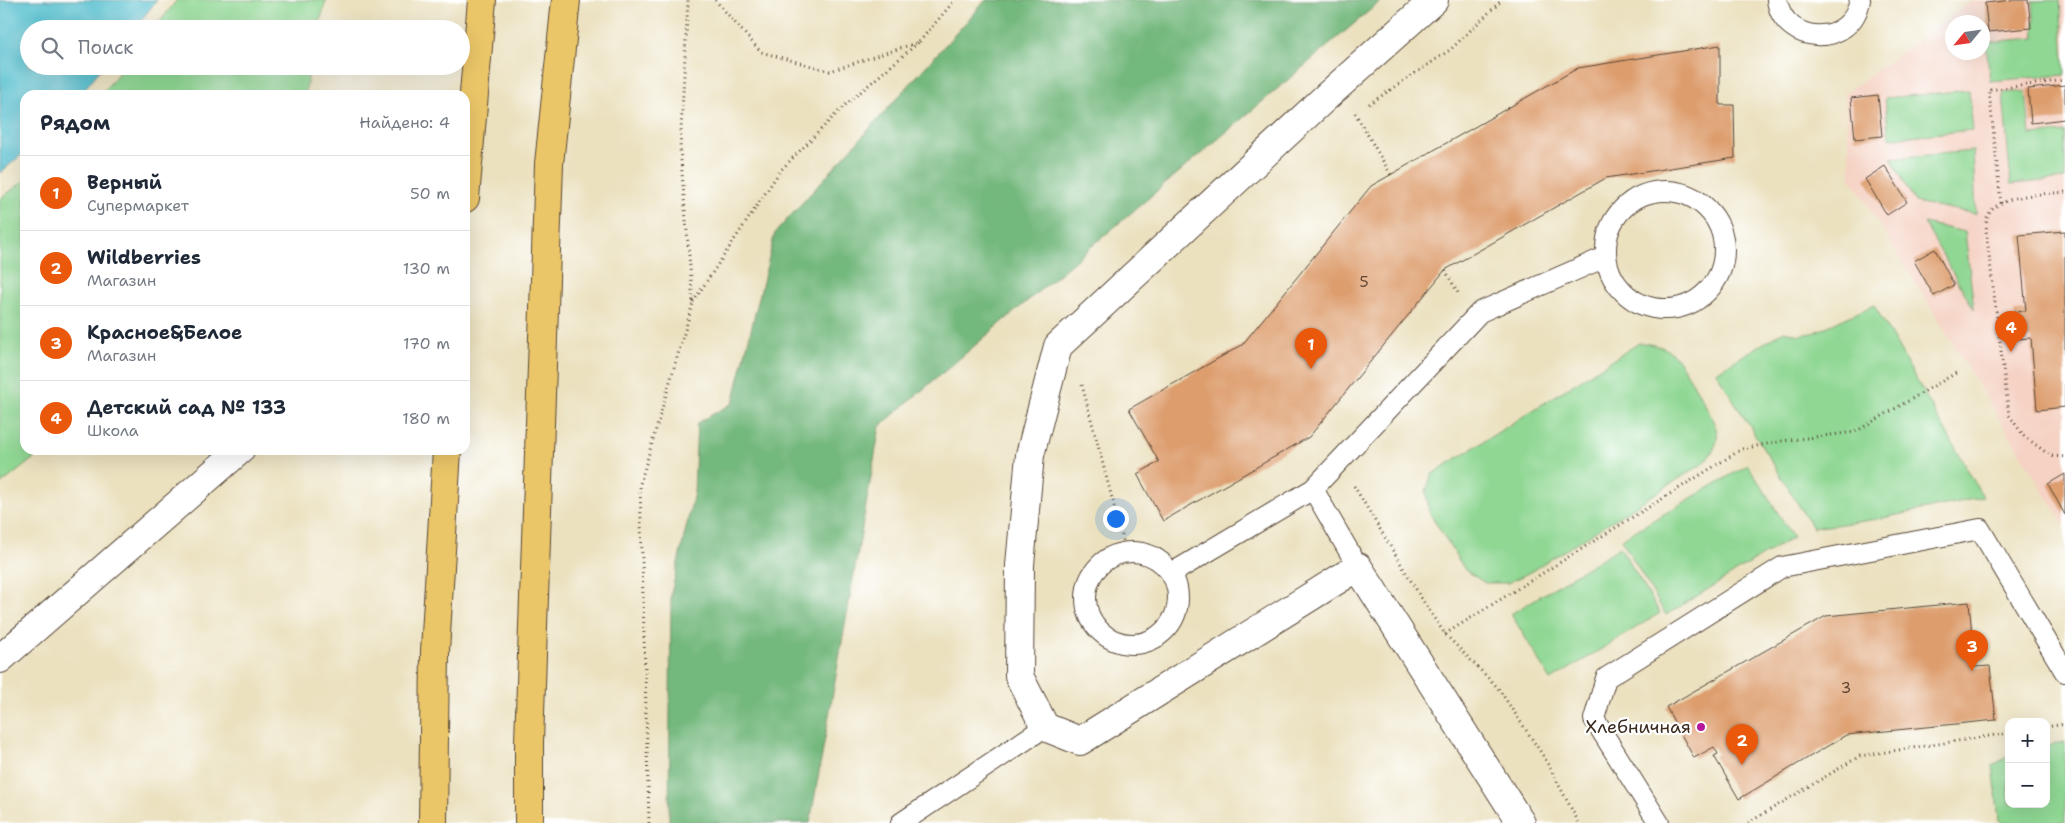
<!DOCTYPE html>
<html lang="ru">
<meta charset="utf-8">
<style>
:root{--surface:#fff;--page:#f6f6f7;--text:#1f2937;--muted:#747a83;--line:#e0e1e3;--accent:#ea580c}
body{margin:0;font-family:"Shantell Sans",sans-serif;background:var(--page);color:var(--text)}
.controls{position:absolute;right:15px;bottom:15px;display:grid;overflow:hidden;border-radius:10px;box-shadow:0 5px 20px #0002}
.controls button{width:45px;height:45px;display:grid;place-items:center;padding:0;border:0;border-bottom:1px solid var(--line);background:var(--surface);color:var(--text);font:25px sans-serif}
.compass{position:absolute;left:1945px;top:15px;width:45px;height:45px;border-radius:50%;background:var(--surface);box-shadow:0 5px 20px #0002;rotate:241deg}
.you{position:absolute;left:1115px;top:518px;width:18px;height:18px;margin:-12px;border:4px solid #fff;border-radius:50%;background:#1a73e8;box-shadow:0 0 0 8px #1a73e833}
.badge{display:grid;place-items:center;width:32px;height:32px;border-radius:50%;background:var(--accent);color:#fff;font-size:16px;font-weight:700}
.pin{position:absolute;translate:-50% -41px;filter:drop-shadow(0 1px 2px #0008)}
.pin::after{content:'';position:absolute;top:26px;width:18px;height:15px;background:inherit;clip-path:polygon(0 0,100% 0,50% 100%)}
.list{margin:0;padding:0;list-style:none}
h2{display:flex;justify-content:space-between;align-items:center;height:65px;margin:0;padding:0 20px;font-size:21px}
h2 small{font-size:16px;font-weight:400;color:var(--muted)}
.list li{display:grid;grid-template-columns:32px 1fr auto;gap:15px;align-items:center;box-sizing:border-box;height:75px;padding:0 20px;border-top:1px solid var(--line)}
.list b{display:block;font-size:19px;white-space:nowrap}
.list p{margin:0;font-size:16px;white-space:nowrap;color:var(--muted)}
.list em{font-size:16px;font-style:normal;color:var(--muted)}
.icon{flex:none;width:28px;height:28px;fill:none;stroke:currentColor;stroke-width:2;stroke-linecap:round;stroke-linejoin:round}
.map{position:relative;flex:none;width:2065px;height:823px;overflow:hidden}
.search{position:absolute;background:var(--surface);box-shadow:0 5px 20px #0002;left:20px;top:20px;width:450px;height:55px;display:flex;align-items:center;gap:12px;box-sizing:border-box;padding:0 18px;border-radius:28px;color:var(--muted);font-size:19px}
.panel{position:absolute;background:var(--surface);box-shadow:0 5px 20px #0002;left:20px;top:90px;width:450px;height:365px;border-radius:15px}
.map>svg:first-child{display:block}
.built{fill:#f5d2c3;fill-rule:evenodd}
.green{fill:#8fd793;stroke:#658058}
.forest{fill:#73b87d;stroke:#57714e}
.water{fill:#54bfcf;stroke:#487476}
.building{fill:#dd9d6d}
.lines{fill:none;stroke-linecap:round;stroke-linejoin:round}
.service-casing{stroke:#554536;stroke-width:22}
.minor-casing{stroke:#554536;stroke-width:30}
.primary-casing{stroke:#554536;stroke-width:30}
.path{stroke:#554536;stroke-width:3;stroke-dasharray:1 4;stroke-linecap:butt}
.service{stroke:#fff;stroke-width:20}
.minor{stroke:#fff;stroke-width:28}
.primary{stroke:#ebc669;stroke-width:28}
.poi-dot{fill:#b5179e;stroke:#fff;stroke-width:2}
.labels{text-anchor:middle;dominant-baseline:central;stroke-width:4.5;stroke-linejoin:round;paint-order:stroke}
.number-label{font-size:15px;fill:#644732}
.poi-label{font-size:18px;fill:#3b2a1e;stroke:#fff;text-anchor:end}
</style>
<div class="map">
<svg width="2065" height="823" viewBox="0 0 2065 823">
<rect width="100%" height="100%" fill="#fff"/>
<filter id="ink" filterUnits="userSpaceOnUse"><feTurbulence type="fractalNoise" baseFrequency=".02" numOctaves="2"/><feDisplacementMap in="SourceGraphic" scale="10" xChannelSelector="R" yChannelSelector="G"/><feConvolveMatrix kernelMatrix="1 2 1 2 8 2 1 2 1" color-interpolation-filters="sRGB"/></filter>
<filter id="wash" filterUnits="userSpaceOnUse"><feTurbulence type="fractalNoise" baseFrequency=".0096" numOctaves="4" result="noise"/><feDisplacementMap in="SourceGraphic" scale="20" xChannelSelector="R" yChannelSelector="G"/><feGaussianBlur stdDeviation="1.12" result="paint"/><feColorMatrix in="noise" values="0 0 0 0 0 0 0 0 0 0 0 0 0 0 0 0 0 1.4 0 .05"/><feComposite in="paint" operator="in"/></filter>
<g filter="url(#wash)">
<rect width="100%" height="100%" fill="#ebe1bf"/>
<!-- built -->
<path class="built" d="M1974,0H2065V526L1851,178L1845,93ZM1952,22H1982V52H1952Z"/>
<!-- green -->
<path class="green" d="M177,0H326L318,29H154Z
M2060,0L2065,75L1990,81L1986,42L2035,38L2033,1Z
M124,66H310L305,95H101Z
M1969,90L1973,130L1889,138L1885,98Z
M2026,91L2030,135L2065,132V179L2011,184L2003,93Z
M1973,151L1976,214L1915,202L1891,158Z
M25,180V450H44L0,485V199Z
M1924,223L1965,232L1974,309Z
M1874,305L1983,497L1878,519L1813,528L1716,372L1784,331L1799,335L1813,333Z
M1639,343C1652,344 1666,346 1675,356C1685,368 1714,417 1717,432C1719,444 1711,454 1704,463L1532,571L1508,583H1485L1465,570L1429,512L1426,491L1432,474Z
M1748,465L1793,537L1666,615L1621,539Z
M1620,547L1660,613L1551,680L1511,614Z
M2065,742V823H2003L1999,820L1993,765L2009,756V804H2046V745Z"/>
<!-- forest -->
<path class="forest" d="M986,0H1382L880,426L810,823H669L671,594L694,493L697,423L733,403L775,233Z"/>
<!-- water -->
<path class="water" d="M0,0H157L134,29H29V66H103L80,95H25V152L0,173Z"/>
<g id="blocks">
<!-- building -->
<path class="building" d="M2013,0H2028L2031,28L1988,32L1985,3Z
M1720,45V105H1734L1735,158L1606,178L1445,270L1309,437L1163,521L1137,474L1159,462L1129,409L1242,345L1371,186L1578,68Z
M2065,85V119L2031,123L2028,89Z
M1878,95L1882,136L1855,139L1851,98Z
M1885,166L1907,202L1887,215L1865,179Z
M2065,231V407L2037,410L2031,338L2016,339L2014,312L2026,311L2019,235Z
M1935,249L1954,285L1934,296L1914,261Z
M2065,474V515L2048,484Z
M1969,602L1975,667L1990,666L1996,720L1846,735L1739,799L1714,756L1718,754L1714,747L1694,758L1666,707L1826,616Z"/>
</g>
</g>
<g filter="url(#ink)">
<use href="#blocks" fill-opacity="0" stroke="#554536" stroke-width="1"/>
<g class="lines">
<!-- service casing -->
<g class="service-casing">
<path id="service" d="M1777,0C1784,46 1852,48 1860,0
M1606 250a59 59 0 1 1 118 0a59 59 0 1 1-118 0Z
M1086 598a46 46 0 1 1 92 0a46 46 0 1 1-92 0Z
M1358,567L1313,489L1480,312L1605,257
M1172,573L1313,489
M901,823L1045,727
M1659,823L1594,719L1606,678L1782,567L1980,529L2065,672"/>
</g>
<!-- minor casing -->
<g class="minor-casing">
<path id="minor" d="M1434,0L1327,96L1058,346L1030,455L1020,565L1019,676L1045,727L1080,741L1358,567L1521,823
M0,659L240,450"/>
</g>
<!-- primary casing -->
<g class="primary-casing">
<path id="primary" d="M465,198L482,0
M433,823L435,651L447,450
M529,823V742L549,164L566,0"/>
</g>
<!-- path -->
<path class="path" d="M715,0L761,52L830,71L919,42L955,0
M1369,104L1450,50L1502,0
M1355,113L1391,175
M2065,192C2043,195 1996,193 1987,218C1986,221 1987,227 1986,230L2009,415L2024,436L2051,456L2065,457
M2001,203L1989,90L2065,80
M1445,270L1458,293
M693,302L780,171L844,106L919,42
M1082,385L1126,551
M1354,486L1428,609L1445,634L1498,688L1544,757L1579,823
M1445,634L1742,449L1782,441L1855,432L1956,373
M2046,727L2065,724
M649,823L640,484L693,303L680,149L688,0
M1748,823L1860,756L2009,733"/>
<!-- service -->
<use href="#service" class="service"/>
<!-- minor -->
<use href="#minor" class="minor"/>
<!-- primary -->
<use href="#primary" class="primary"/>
</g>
</g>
<!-- markers -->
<circle class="poi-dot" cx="1701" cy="727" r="5"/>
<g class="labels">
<!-- number labels -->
<g class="number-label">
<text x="1364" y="282">5</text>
<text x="1846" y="688">3</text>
</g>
<!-- poi labels -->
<g class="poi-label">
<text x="1691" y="727">Хлебничная</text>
</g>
</g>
</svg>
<div class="controls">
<button>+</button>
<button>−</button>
</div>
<svg class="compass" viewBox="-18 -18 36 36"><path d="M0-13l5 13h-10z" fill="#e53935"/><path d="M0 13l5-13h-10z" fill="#747a83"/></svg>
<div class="you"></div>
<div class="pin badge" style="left:1311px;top:369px">1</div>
<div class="pin badge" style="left:1742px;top:765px">2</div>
<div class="pin badge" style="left:1972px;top:671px">3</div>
<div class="pin badge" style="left:2011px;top:352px">4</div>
<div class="search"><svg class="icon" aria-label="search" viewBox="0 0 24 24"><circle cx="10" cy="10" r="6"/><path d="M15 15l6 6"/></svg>Поиск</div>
<section class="panel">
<h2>Рядом<small>Найдено: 4</small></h2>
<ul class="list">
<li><span class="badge">1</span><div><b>Верный</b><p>Супермаркет</p></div><em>50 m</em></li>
<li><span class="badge">2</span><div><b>Wildberries</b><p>Магазин</p></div><em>130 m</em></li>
<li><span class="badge">3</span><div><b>Красное&amp;Белое</b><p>Магазин</p></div><em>170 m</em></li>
<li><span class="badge">4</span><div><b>Детский сад № 133</b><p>Школа</p></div><em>180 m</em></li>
</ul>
</section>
</div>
